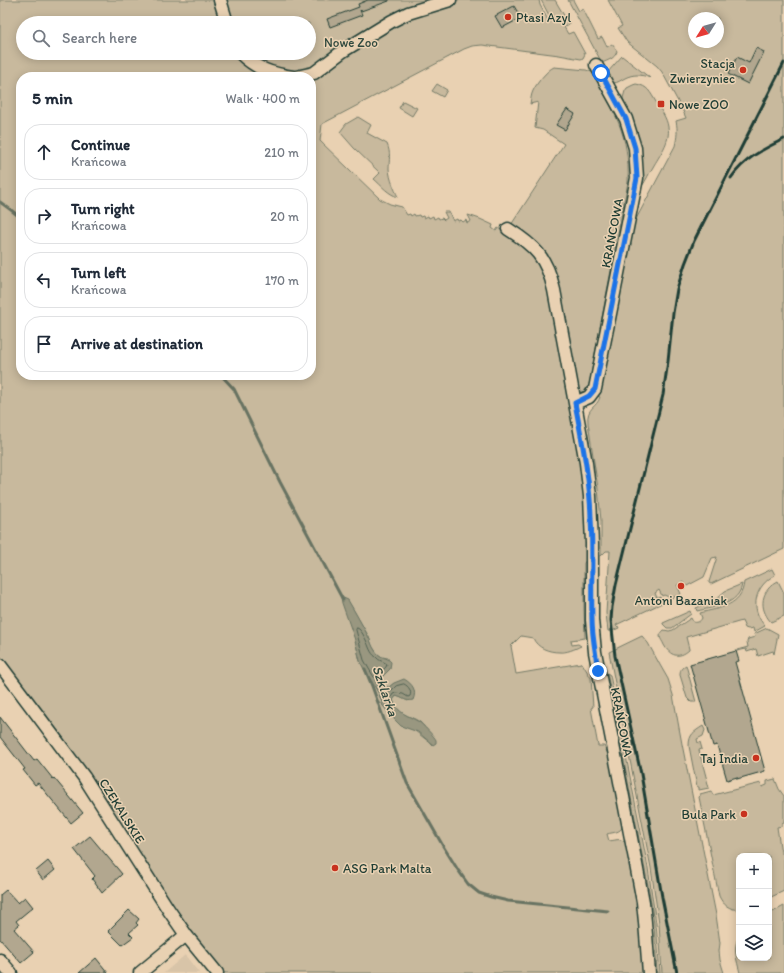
<!DOCTYPE html>
<meta charset="utf-8">
<style>
:root{--surface:#fff;--page:#f6f6f7;--text:#1f2937;--muted:#747a83;--line:#e0e1e3}
body{margin:0;font-family:Itim,sans-serif;background:var(--page);color:var(--text)}
.controls{position:absolute;right:12px;bottom:12px;display:grid;overflow:hidden;border-radius:8px;box-shadow:0 2px 10px #0003}
.controls button{width:36px;height:36px;display:grid;place-items:center;padding:0;border:0;border-bottom:1px solid var(--line);background:var(--surface);color:var(--text);font:20px sans-serif}
.compass{position:absolute;left:688px;top:12px;width:36px;height:36px;border-radius:50%;background:var(--surface);box-shadow:0 2px 10px #0003;rotate:233deg}
.stop{position:absolute;width:12px;height:12px;margin:-9px;border:3px solid #1a73e8;border-radius:50%;background:#fff}
.stop.end{background:#1a73e8;border-color:#fff;box-shadow:0 1px 4px #0008}
.list{margin:0;padding:0;list-style:none}
h2{display:flex;justify-content:space-between;align-items:center;height:52px;margin:0;padding:0 16px;font-size:17px}
h2 small{font-size:13px;font-weight:400;color:var(--muted)}
.list li{display:grid;grid-template-columns:26px 1fr auto;gap:12px;align-items:center;box-sizing:border-box;height:56px;margin:0 8px 8px;padding:0 8px;border:1px solid var(--line);border-radius:16px}
.list b{display:block;font-size:15px;white-space:nowrap}
.list p{margin:0;font-size:13px;white-space:nowrap;color:var(--muted)}
.list em{font-size:13px;font-style:normal;color:var(--muted)}
.icon{flex:none;width:22px;height:22px;fill:none;stroke:currentColor;stroke-width:2;stroke-linecap:round;stroke-linejoin:round}
.map{position:relative;flex:none;width:784px;height:973px;overflow:hidden}
.search{position:absolute;background:var(--surface);box-shadow:0 2px 10px #0003;left:16px;top:16px;width:300px;height:44px;display:flex;align-items:center;gap:10px;box-sizing:border-box;padding:0 14px;border-radius:22px;color:var(--muted);font-size:15px}
.panel{position:absolute;background:var(--surface);box-shadow:0 2px 10px #0003;left:16px;top:72px;width:300px;height:308px;border-radius:16px}
.map>svg:first-child{display:block}
.built{fill:#d8c4a8}
.green{fill:#c8b99d;stroke:#747b68;fill-rule:evenodd}
.water{fill:#999780;stroke:#687362}
.lines{fill:none;stroke-linecap:round;stroke-linejoin:round}
.shore{stroke:#506152;stroke-width:1}
.stream{stroke:#687362;stroke-width:3}
.building{fill:#b2a78f;stroke:#1f3d34}
.minor-casing{stroke:#1f3d34;stroke-width:15}
.minor{stroke:#e9d1b2;stroke-width:12}
.rail{stroke:#1f3d34;stroke-width:3}
.route{stroke:#1a73e8;stroke-width:5}
.poi-dot{fill:#c8321e;stroke:#e9d1b2;stroke-width:1.5}
.labels{text-anchor:middle;dominant-baseline:central;stroke-width:3;stroke-linejoin:round;paint-order:stroke}
.poi-label{font-size:13px;fill:#1f3d34;stroke:#e9d1b2;text-anchor:start}
.park-label{font-size:13px;fill:#30493e;stroke:#e9d1b2}
.street-label{font-size:13px;fill:#1f3d34;stroke:#e9d1b2}
.water-label{font-size:14px;font-style:italic;fill:#314a3f;stroke:#e9d1b2}
</style>
<div class="map">
<svg width="784" height="973" viewBox="0 0 784 973">
<rect width="100%" height="100%" fill="#e9d1b2"/>
<filter id="ink" filterUnits="userSpaceOnUse"><feTurbulence type="fractalNoise" baseFrequency=".025" numOctaves="2"/><feDisplacementMap in="SourceGraphic" scale="8" xChannelSelector="R" yChannelSelector="G"/><feConvolveMatrix kernelMatrix="1 2 1 2 8 2 1 2 1" color-interpolation-filters="sRGB"/></filter>
<g filter="url(#ink)">
<!-- built -->
<path class="built" d="M185,955L199,973H164Z"/>
<!-- green -->
<path class="green" d="M0,0H539L540,5L548,20L551,19L541,0H555L569,24L564,27L568,34L573,32L584,52L585,54L583,58L581,59L559,55L482,45L472,46L464,49L322,124L320,141L380,199L390,204L402,207L407,215L410,214L411,216L414,214L415,216L419,215L420,217L423,216L424,218L428,216L429,218L433,216L434,219L438,217L439,219L442,218L444,220L447,218L444,212H449L453,221L457,219L458,221L461,220L463,222L466,220L467,223L471,221L468,215L480,219L493,225L492,228L496,231L498,228L525,245L545,272L585,490L588,557L584,563V609L585,638L571,640L572,645L578,644L581,646C575,649 566,653 559,652C549,652 537,648 533,638L521,636L511,646L516,674L581,663V662L582,663L591,678L593,707L591,708L598,746H604L610,758L623,826C620,833 614,832 607,834L609,841C618,840 621,837 627,845L638,903L644,973H224L192,933L175,909L81,764L62,736L42,709L0,656ZM23,23H309V53H23ZM21,77H311V375H21ZM348,601L369,637L372,646L377,653L382,657L388,658L390,669L381,678V682L384,686L389,687L394,683L408,701L402,698L396,696L393,700C398,716 408,714 420,722C427,728 430,737 433,745L383,706L379,694L371,680L365,671L360,661L355,640Z
M568,0H573L579,11L583,9L598,39L602,37L607,47L612,44L617,51C615,59 608,60 602,63Z
M608,0H784V549L711,584L709,583V582L717,557L712,558L704,577L685,587L683,582L677,585L681,594L671,598L664,595L662,596L659,590L655,593L657,598L660,597L662,603L616,625L617,627L618,626L619,628L612,631H608L606,613L610,551H606L601,556V521L598,488L588,423C586,407 597,408 600,397L598,396L601,389L633,227L635,221L675,146C677,137 678,130 676,121L686,118L682,109L662,72L657,66L627,42L618,28L622,26ZM694,18H718V42H694Z
M622,56L650,78C641,74 633,74 625,78C621,80 618,83 613,83L607,73Z
M554,67L586,70L592,72C614,111 630,135 628,182L589,385L586,388L588,391C584,392 582,392 579,390L557,282L511,225L564,144L543,130L535,128L538,102L530,104C531,99 531,95 533,91C536,84 547,70 554,67Z
M437,84L447,90L443,97L432,91Z
M636,84C648,86 650,92 656,102C660,109 667,118 668,127C671,141 659,156 653,167C649,173 646,181 642,186L641,185L631,117L625,104L623,98L625,91L627,88L633,85Z
M403,101L417,108L412,116L399,108Z
M358,117L371,125L367,133L387,144C391,153 389,160 389,169C390,180 394,188 398,197C388,194 382,186 374,179L380,173L354,148L340,132L346,124Z
M772,569L775,575C755,586 749,608 765,626L754,632L753,628L748,629L745,628L742,621L686,637L689,649V650C679,659 670,656 664,645C663,642 660,639 660,636C661,633 662,632 664,630L669,631L673,630L691,618L693,622C697,623 700,622 702,618L700,613C719,608 742,606 744,582Z
M778,581L784,593V616L771,622C758,608 761,590 778,581Z
M742,584C739,605 714,607 697,611L696,608L716,599L725,591Z
M690,611L691,614L672,628H667L663,624V623Z
M767,628L778,634L774,654L773,651L758,656L756,649L747,652L746,649L737,651V650L748,647L747,642L748,639L755,637L754,634Z
M642,636L648,643L660,665L668,679L673,695L682,744L716,915L720,943L719,951L720,960L724,973H662L659,923L651,868L609,652Z
M686,665L696,702H691L687,698L680,675C680,670 681,668 686,665Z
M607,673L610,675L648,868L656,923L660,973H657L654,924L650,896Z
M703,726L705,730L703,736L697,739L698,743L700,742L702,749L699,750L709,788L699,790V787H697L689,746C689,734 694,732 703,726Z
M775,779L779,789L784,796V822L782,823V826L777,827L781,853H784V891L769,898V856H739V910C729,909 723,905 719,896L699,797L700,796V794L711,791L713,795L761,783L762,787L767,785V781Z
M784,906V973H740C737,960 732,949 739,936V958H769V914Z"/>
<!-- water -->
<path class="water" d="M341,597L348,600C355,612 362,624 368,636C371,641 372,647 376,652C381,659 386,656 391,662L390,669L381,678V682L384,686L389,687L394,683L404,679C413,684 417,691 413,700C405,702 404,698 396,696L393,700C398,714 408,715 419,722C422,724 435,737 436,740C436,741 436,742 436,743L433,745L418,732L401,726L395,720L383,706L379,694L371,680L365,671L360,661L355,640L342,603Z"/>
<g class="lines">
<!-- shore -->
<path class="shore" d="M357,628L359,629C362,632 364,636 366,640C369,646 370,653 376,657C379,661 383,661 387,664L386,667L376,677H374L369,669L364,660L356,630Z
M404,684C409,686 412,692 410,696L408,697L403,694L396,693L393,694L389,701H386L383,693V691L392,690L396,686Z"/>
<!-- stream -->
<path class="stream" d="M0,202L11,210L21,218
M221,375L234,389L280,482L343,600
M365,669L372,686L407,783L443,846L458,870L468,884L479,893L491,897L508,901L608,911"/>
</g>
<!-- building -->
<path class="building" d="M368,0H389V1L361,11L360,10L362,15L330,27L327,19L359,7L358,4Z
M514,6L521,18L502,28L495,16Z
M756,48L764,52L748,84L728,74L737,57L749,63Z
M567,109L575,114L565,130L556,125Z
M736,651L739,661L735,662L765,771L737,779V777L727,780L717,745L713,746L690,664Z
M0,717L34,761L37,759L53,779L54,778L83,813L71,823L38,783L35,785L23,770L25,769L0,737Z
M90,836L122,874L102,893L92,879L95,876L74,849Z
M48,861L55,870L43,880L36,871Z
M6,890L18,903L25,897L33,907L16,921L19,925L14,929L34,952L21,963L0,939V895Z
M129,910L139,919L136,923L138,925L129,933L133,937L122,945L108,931Z
M96,958L108,973H79Z"/>
<g class="lines">
<!-- minor casing -->
<g class="minor-casing">
<path id="minor" d="M220,0L227,23
M240,53C256,69 272,74 293,77
M296,77L314,73L343,51L392,21L408,13L450,0
M508,229C535,246 547,258 554,290L586,463L590,496L592,544V620L595,652L635,859L643,902L645,922L649,973
M575,403L589,397L595,389L637,178L635,148L626,119L596,65
M0,665L84,777L168,909L186,935L217,973
M0,960L11,973
M140,973L186,935"/>
</g>
<!-- minor -->
<use href="#minor" class="minor"/>
<!-- rail -->
<path class="rail" d="M731,178C744,159 763,149 784,139
M677,973L662,897L641,774L615,656L611,620L612,607L616,585L663,395L668,361L673,313L677,289L685,264L694,241L784,63"/>
</g>
</g>
<g class="lines" filter="url(#ink)">
<!-- route -->
<path class="route" d="M598,671C596,654 592,637 592,619C591,586 593,552 591,518C590,479 582,441 575,403L589,396L595,389L628,224L637,178L635,148L626,119L601,73"/>
</g>
<!-- markers -->
<g class="poi-dot">
<circle cx="508" cy="17" r="4"/>
<circle cx="743" cy="70" r="4"/>
<rect x="657" y="100" width="8" height="8" rx="2"/>
<circle cx="681" cy="586" r="4"/>
<circle cx="756" cy="758" r="4"/>
<circle cx="744" cy="814" r="4"/>
<circle cx="335" cy="868" r="4"/>
</g>
<g class="labels">
<!-- poi labels -->
<g class="poi-label">
<text x="516" y="17">Ptasi Azyl</text>
<text x="735" y="63" text-anchor="end">Stacja<tspan x="735" dy="15">Zwierzyniec</tspan></text>
<text x="669" y="104">Nowe ZOO</text>
<text x="681" y="600" text-anchor="middle">Antoni Bazaniak</text>
<text x="748" y="758" text-anchor="end">Taj India</text>
<text x="736" y="814" text-anchor="end">Bula Park</text>
<text x="343" y="868">ASG Park Malta</text>
</g>
<!-- park labels -->
<g class="park-label">
<text x="351" y="42">Nowe Zoo</text>
</g>
<!-- street labels -->
<g class="street-label">
<text transform="translate(612 233) rotate(-79)">KRAŃCOWA</text>
<text transform="translate(622 722) rotate(79)">KRAŃCOWA</text>
<text transform="translate(122 811) rotate(58)">CZEKALSKIE</text>
</g>
<!-- water labels -->
<g class="water-label">
<text transform="translate(385 691) rotate(71)">Szklarka</text>
</g>
</g>
</svg>
<div class="controls">
<button>+</button>
<button>−</button>
<button><svg class="icon" aria-label="layers" viewBox="0 0 24 24"><path d="M12 4l9 5-9 5-9-5zM3 14l9 5 9-5"/></svg></button>
</div>
<svg class="compass" viewBox="-18 -18 36 36"><path d="M0-13l5 13h-10z" fill="#e53935"/><path d="M0 13l5-13h-10z" fill="#747a83"/></svg>
<div class="stop" style="left:601px;top:73px"></div>
<div class="stop end" style="left:598px;top:671px"></div>
<div class="search"><svg class="icon" aria-label="search" viewBox="0 0 24 24"><circle cx="10" cy="10" r="6"/><path d="M15 15l6 6"/></svg>Search here</div>
<section class="panel">
<h2>5 min<small>Walk · 400 m</small></h2>
<ul class="list">
<li><svg class="icon" aria-label="ahead" viewBox="0 0 24 24"><path d="M12 20V5M6 11l6-6 6 6"/></svg><div><b>Continue</b><p>Krańcowa</p></div><em>210 m</em></li>
<li><svg class="icon" aria-label="right" viewBox="0 0 24 24"><path d="M7 20v-9h11M14 6l5 5-5 5"/></svg><div><b>Turn right</b><p>Krańcowa</p></div><em>20 m</em></li>
<li><svg class="icon" aria-label="left" viewBox="0 0 24 24"><path d="M17 20v-9H6M10 6l-5 5 5 5"/></svg><div><b>Turn left</b><p>Krańcowa</p></div><em>170 m</em></li>
<li><svg class="icon" aria-label="arrive" viewBox="0 0 24 24"><path d="M6 21V4h12l-3 4 3 4H6"/></svg><div><b>Arrive at destination</b></div></li>
</ul>
</section>
</div>
